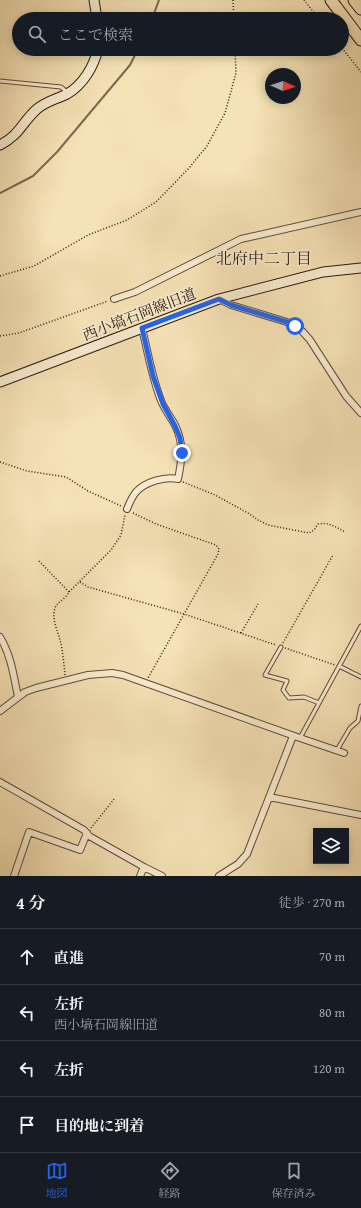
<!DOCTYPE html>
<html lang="ja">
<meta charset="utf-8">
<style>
:root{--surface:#171b24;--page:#20242c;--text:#f1f3f6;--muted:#9ea1a6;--line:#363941;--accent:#2563eb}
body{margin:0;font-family:"Gentium Book Plus","Noto Serif JP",serif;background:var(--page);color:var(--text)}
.controls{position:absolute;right:12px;bottom:12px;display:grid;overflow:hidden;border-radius:0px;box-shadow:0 2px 10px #0003}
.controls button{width:36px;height:36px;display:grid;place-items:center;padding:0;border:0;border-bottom:1px solid var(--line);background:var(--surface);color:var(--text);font:20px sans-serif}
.compass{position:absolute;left:265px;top:68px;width:36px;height:36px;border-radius:50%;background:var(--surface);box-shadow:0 2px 10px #0003;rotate:93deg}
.stop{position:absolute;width:12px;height:12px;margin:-9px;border:3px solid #2563eb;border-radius:50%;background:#fff}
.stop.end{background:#2563eb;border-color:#fff;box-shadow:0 1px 4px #0008}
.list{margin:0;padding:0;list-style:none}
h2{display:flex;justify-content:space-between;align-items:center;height:52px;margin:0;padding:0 16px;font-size:17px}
h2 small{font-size:13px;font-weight:400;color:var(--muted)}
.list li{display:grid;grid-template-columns:26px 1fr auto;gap:12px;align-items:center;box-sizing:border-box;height:56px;padding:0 16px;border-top:1px solid var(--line)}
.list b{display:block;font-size:15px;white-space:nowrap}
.list p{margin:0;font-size:13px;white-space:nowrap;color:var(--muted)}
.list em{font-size:13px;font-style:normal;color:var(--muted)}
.icon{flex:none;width:22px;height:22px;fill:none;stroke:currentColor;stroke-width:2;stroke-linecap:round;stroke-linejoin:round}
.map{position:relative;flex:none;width:361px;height:876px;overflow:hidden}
.search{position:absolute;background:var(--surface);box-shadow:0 2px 10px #0003;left:12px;right:12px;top:12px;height:44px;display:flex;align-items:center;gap:10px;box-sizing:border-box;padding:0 14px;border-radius:22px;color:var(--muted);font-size:15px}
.sheet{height:276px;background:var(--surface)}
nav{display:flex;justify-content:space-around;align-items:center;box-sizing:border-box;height:56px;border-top:1px solid var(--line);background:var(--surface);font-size:11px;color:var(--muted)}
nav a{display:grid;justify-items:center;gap:2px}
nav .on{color:var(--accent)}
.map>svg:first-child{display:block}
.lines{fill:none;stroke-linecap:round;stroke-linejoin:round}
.stream{stroke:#7c6951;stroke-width:2}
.lane-casing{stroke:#5e4c38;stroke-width:5}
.street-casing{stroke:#5e4c38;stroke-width:8}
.secondary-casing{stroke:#2c1a0e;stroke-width:11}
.highway-casing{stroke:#2c1a0e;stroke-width:13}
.path{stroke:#2c1a0e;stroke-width:1.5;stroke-dasharray:1 2;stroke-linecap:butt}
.lane{stroke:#f8ecd0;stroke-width:3}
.street{stroke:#f8ecd0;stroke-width:6}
.secondary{stroke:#f8ecd0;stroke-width:9}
.highway{stroke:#f5e2b6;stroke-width:11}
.route{stroke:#2563eb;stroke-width:5}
.labels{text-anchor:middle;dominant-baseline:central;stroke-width:3;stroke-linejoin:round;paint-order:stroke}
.street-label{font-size:15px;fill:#2c1a0e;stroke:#f8ecd0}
.neighbourhood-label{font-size:16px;fill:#2c1a0e;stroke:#f8ecd0}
</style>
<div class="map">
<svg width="361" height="876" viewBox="0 0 361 876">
<rect width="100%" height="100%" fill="#f5e2b6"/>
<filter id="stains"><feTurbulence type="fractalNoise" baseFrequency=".005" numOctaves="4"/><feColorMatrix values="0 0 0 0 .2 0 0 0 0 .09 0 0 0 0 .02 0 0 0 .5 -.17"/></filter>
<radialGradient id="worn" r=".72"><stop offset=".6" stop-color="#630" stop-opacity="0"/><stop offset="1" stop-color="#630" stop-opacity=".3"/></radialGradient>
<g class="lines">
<!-- stream -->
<path class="stream" d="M152,19L159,0
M0,193L33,176L57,152L130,65L138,49"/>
<!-- lane casing -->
<g class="lane-casing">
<path id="lane" d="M0,81L61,87L67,92
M281,647L265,675L287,681L283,690L289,698L304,697L319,703
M339,666L361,677
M300,738L361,626
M337,750L350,728L358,721L361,706"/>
</g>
<!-- street casing -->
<g class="street-casing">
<path id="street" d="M114,299L135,292L241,239L361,212
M219,299L231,305L287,322L302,331L310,340L346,396L361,413
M127,509C129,504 132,497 136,492C145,482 165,476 178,479C182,460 184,443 175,425C171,418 166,411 162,403C152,379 148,353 142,328
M0,637C11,655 14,677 18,697
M0,711L25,692L36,688L88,675L112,673L123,675L300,738L344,753
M0,782L84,830L89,836L144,867L162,876
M269,797L361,815
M14,876L29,832L80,850L87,833
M140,876L144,867
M219,876L238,864L247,854L293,736"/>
</g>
<!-- secondary casing -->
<g class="secondary-casing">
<path id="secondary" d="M94,0L97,19
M0,145C20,135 22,122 37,109C46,101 57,99 67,94C83,85 94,66 98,49
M0,382L219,299L323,272L361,268"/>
</g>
<!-- highway casing -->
<g class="highway-casing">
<path id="highway" d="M331,0L361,40
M354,0L361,9"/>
</g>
<!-- path -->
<path class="path" d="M233,0L234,19
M304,0L319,19
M342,48L361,72
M0,276L34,266L88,235L127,220L156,202L189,168L207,146L225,113L236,73L235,49
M0,336L19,333L108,301
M0,462L27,471L66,477L88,491L121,506
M183,482L215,495L248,513L258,520L268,525L309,533L314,530L318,524C329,522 336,527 345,532
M133,513L156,524L216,545L219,549L218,554L148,678
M39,561L69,592
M80,582L88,587L184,614L276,645
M241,633L258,604
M283,643L333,555
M285,648L335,665
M65,675C64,665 63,654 61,644C59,633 51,620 55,608C58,601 66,599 69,592L111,550L121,535L125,515
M91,828L115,798"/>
<!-- lane -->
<use href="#lane" class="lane"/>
<!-- street -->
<use href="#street" class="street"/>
<!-- secondary -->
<use href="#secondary" class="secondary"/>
<!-- highway -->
<use href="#highway" class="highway"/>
</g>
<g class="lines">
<!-- route -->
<path class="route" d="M182,453L180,438L175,426L163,404L153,376L142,328L219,299L231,305L287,322L295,326"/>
</g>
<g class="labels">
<!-- street labels -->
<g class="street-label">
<text transform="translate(139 314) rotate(-21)">西小塙石岡線旧道</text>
</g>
<!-- neighbourhood labels -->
<g class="neighbourhood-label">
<text x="264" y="258">北府中二丁目</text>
</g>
</g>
<rect width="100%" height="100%" filter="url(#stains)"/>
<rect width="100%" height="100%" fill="url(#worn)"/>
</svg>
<div class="controls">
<button><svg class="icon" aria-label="layers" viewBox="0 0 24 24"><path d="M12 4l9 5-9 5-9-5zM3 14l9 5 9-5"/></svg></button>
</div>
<svg class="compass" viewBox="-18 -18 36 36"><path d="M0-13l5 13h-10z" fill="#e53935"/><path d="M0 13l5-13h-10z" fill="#9ea1a6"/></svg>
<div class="stop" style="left:295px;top:326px"></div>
<div class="stop end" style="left:182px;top:453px"></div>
<div class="search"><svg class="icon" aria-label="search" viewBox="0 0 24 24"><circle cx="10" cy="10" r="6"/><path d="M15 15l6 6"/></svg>ここで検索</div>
</div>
<section class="sheet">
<h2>4 分<small>徒歩 · 270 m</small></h2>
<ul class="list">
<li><svg class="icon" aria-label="ahead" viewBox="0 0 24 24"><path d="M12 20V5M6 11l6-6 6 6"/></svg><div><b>直進</b></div><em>70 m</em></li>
<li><svg class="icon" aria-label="left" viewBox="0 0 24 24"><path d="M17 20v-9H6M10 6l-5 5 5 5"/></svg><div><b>左折</b><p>西小塙石岡線旧道</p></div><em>80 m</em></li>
<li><svg class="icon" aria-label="left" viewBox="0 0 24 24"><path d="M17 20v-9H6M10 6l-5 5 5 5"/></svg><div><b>左折</b></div><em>120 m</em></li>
<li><svg class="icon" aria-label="arrive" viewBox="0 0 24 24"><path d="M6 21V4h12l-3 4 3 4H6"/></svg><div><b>目的地に到着</b></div></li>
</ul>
</section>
<nav>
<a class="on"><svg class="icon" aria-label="map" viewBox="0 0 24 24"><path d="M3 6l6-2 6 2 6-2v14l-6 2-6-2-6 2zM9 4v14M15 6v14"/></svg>地図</a>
<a><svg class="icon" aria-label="directions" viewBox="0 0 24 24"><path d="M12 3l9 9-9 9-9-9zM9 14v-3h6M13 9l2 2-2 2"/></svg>経路</a>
<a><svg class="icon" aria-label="saved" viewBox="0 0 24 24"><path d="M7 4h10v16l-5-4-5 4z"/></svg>保存済み</a>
</nav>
